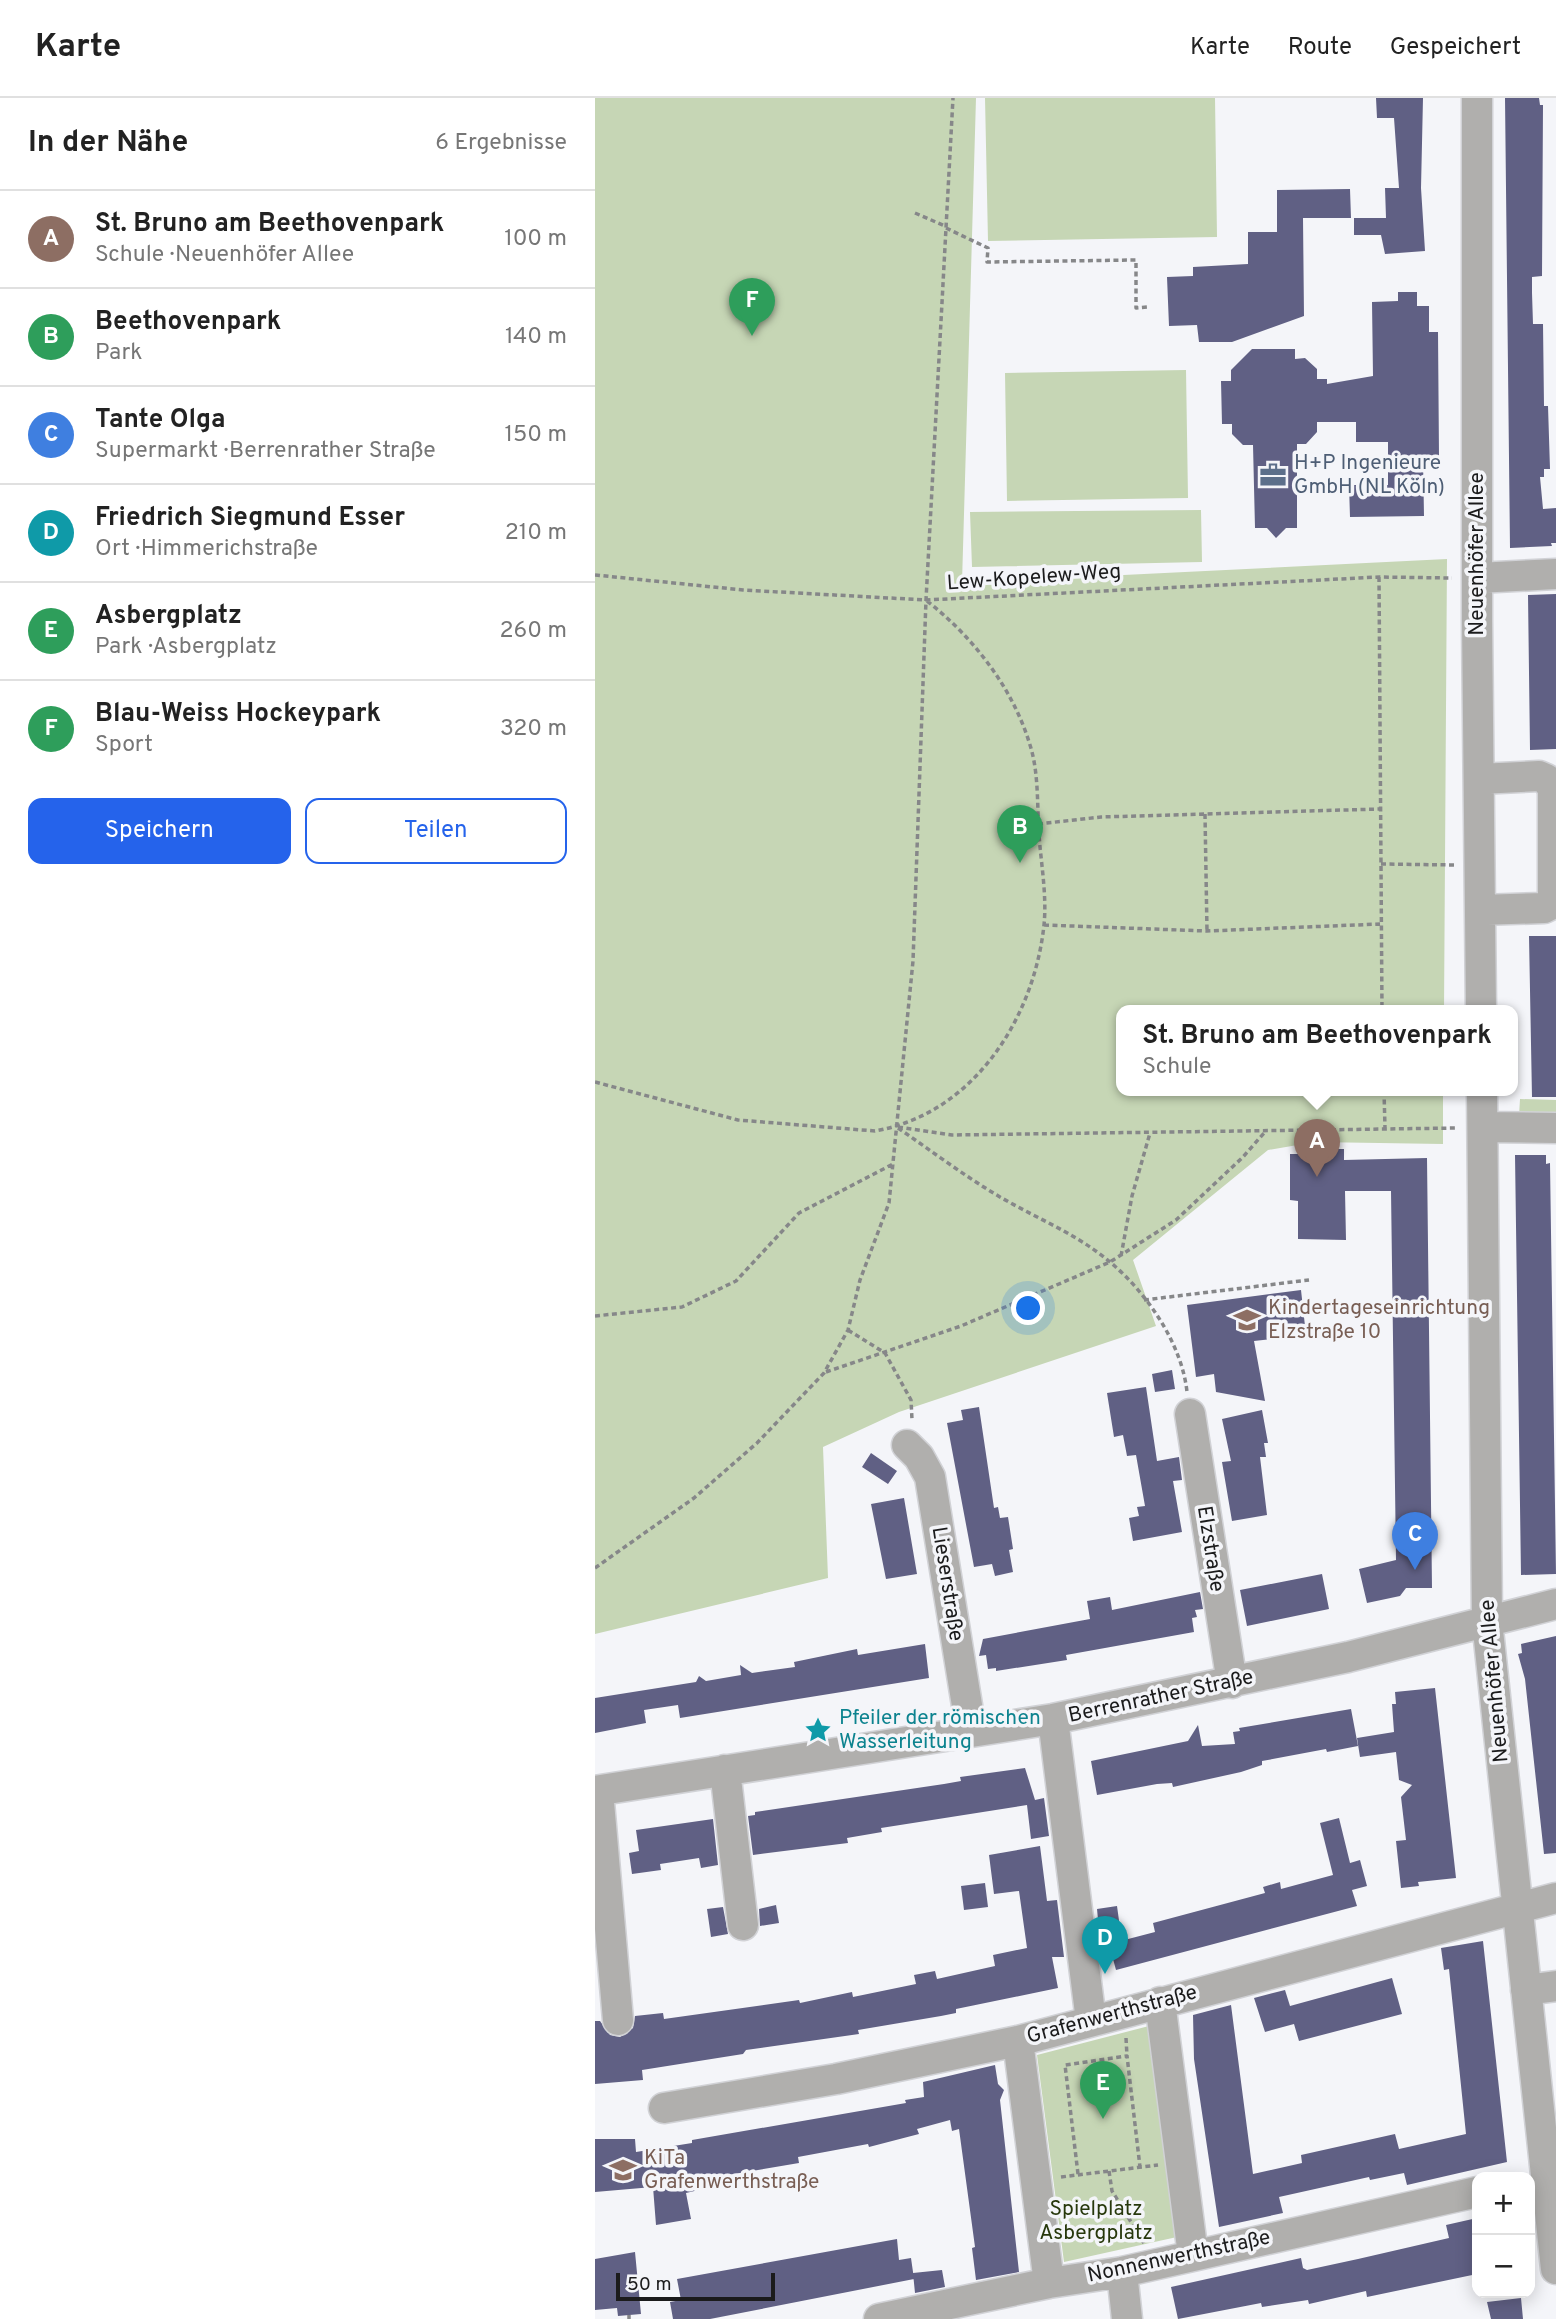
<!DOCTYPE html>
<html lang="de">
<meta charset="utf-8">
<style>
:root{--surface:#fff;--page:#f6f6f6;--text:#222;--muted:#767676;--line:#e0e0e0;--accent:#2563eb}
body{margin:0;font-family:Overpass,sans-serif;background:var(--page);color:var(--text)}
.controls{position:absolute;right:21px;bottom:21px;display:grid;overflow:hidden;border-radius:14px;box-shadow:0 4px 18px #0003}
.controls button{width:63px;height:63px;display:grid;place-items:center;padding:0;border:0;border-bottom:2px solid var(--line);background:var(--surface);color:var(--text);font:35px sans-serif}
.scale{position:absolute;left:21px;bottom:18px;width:159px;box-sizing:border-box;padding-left:7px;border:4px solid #1b1b1c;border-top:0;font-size:19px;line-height:24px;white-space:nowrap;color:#1b1b1c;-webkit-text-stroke:5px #f4f5f9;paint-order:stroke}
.you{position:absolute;left:434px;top:1211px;width:24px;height:24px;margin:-18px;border:5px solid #fff;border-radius:50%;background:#1a73e8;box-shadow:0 0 0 10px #1a73e833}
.badge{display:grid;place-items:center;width:46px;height:46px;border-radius:50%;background:var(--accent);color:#fff;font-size:23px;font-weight:700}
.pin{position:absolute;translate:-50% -58px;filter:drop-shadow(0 2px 4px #0008)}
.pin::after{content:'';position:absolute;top:37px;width:24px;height:21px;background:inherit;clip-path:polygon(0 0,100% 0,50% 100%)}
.popup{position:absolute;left:521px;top:907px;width:402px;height:91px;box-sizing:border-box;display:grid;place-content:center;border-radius:14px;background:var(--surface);filter:drop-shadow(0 2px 5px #0005);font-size:23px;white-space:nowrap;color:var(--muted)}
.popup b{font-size:26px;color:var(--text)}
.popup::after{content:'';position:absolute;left:50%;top:100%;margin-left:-14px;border:14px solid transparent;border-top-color:var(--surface)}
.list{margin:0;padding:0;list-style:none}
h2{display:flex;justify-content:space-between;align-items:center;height:91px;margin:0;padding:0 28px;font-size:30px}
h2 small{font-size:23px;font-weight:400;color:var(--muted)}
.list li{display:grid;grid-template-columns:46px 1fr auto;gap:21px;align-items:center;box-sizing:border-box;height:98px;padding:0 28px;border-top:2px solid var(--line)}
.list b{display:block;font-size:26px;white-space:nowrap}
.list p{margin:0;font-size:23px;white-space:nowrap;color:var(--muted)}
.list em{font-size:23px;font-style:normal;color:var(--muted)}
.actions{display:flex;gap:14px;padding:21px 28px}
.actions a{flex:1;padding:16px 0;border:2px solid var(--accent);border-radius:14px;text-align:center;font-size:24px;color:var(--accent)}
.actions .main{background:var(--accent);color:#fff}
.map{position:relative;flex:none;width:961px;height:2221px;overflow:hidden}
header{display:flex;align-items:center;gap:42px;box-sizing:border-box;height:98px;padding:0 35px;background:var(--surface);border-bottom:2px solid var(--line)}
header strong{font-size:33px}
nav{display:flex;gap:38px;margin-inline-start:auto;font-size:24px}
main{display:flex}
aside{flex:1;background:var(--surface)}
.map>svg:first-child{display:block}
.green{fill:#c6d6b5}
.building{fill:#606084}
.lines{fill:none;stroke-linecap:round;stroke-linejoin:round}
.minor-casing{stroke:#d1d2d6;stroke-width:33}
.path{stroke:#868789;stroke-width:3.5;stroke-dasharray:5 3.5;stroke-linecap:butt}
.minor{stroke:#b0afad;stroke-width:30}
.labels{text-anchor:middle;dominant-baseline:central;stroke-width:7;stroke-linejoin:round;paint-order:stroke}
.service-label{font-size:21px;fill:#4e5e75;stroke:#f4f5f9;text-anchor:start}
.street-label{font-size:21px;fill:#1b1b1c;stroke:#f4f5f9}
.education-label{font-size:21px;fill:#785e54;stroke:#f4f5f9;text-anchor:start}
.culture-label{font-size:21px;fill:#0d838f;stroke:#f4f5f9;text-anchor:start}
.park-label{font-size:21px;fill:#27380c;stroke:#f4f5f9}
</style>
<header>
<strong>Karte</strong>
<nav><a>Karte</a><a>Route</a><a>Gespeichert</a></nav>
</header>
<main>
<aside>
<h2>In der Nähe<small>6 Ergebnisse</small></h2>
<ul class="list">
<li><span class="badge" style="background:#8d6e63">A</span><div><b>St. Bruno am Beethovenpark</b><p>Schule · Neuenhöfer Allee</p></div><em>100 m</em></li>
<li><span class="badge" style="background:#2e9e5b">B</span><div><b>Beethovenpark</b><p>Park</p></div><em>140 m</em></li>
<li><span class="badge" style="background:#3f7fe0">C</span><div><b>Tante Olga</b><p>Supermarkt · Berrenrather Straße</p></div><em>150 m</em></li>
<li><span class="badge" style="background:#0f9aa8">D</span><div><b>Friedrich Siegmund Esser</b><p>Ort · Himmerichstraße</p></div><em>210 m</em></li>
<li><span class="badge" style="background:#2e9e5b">E</span><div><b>Asbergplatz</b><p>Park · Asbergplatz</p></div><em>260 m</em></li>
<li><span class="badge" style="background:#2e9e5b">F</span><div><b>Blau-Weiss Hockeypark</b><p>Sport</p></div><em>320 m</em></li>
</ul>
<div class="actions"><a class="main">Speichern</a><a>Teilen</a></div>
</aside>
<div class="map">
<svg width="961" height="2221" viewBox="0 0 961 2221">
<rect width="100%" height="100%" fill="#f4f5f9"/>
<!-- green -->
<path class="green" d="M0,0H381L367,485L852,461L849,913H526V993H848V1046L720,1044L673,1052L538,1162L561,1228L304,1314L228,1349L233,1480L0,1536Z
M390,0H620L622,139L393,143Z
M591,272L593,400L412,403L410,275Z
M606,412L607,464L377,469L375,414Z
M925,1001L961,1002V1018H924Z
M554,1928L582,2139L469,2164L442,1957Z"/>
<!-- building -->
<path class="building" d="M781,0H828L826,90L830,153L790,156L786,137H759V120H791L790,90H804L799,20H782Z
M910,0H944L945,7H948L947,178L937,179V195L938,226H948L949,308H953L955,371H949V379H945L948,411L961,410V445H956L957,448L915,450Z
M755,91L756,120H708L709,218L637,244H604L602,227L574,228L572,179L598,178V169L653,166V134H682V92Z
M803,194H822V208H834V234H843L844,359H828L829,418L755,419L754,387H793V344H761V324H722V334L711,346H702V430H691L681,440L672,430H660L658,347H648L637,336V326H627L626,283H636V272L657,251H700V261L710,260L722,271V281H732V286L778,278L777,204L803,203Z
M961,496V651L935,652L933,497Z
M934,838H961V999H937Z
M731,1051H749V1062L832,1060L837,1490H811L805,1498L772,1505L764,1471L801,1462L796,1093H750L751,1142L703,1141V1103L695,1102V1056H732Z
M920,1057H951V1066L955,1065L961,1476L926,1477Z
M706,1192L711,1237L659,1243L670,1303L621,1294L619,1276L601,1279L592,1207Z
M577,1272L580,1291L560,1294L557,1276Z
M551,1289L562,1363L584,1359L587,1382L578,1383L587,1434L538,1443L534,1420L544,1418L542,1409L550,1408L541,1357L532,1358L528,1337L519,1339L512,1295Z
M384,1309L399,1410L403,1409L405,1420L413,1419L418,1451L414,1452L418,1474L400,1478L397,1466L379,1469L352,1325L368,1322L366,1312Z
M667,1312L673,1345H669L671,1359H665L672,1417L637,1423L627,1364L636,1363L627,1321Z
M276,1355L302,1373L293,1386L267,1369Z
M309,1400L322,1476L291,1481L276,1406Z
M727,1476L734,1511L652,1528L645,1492Z
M605,1494L608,1511L600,1512L602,1519L597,1520L599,1534L471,1557L472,1562L401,1573V1570L393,1571L391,1557L384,1558L388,1541L495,1521L492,1503L515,1499L517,1512Z
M961,1538V1755L949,1756L930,1581L923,1556L927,1555L926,1546Z
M330,1546L334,1580L85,1620L83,1607L49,1612L51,1625L0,1635V1600L101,1584L104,1578L111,1583L146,1577L145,1567L157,1575L200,1569L199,1564L262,1551L263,1557Z
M840,1590L861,1780L823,1784L824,1788L806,1790L801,1743L811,1742L806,1699L817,1687L804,1682L801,1654L765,1659L762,1640L799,1634L797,1606H801L800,1594Z
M756,1611L763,1648L732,1654L731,1651L667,1663V1667L646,1674L578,1689L577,1685L562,1686L502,1697L496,1663L593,1643L603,1627L607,1648L640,1646L638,1634L645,1633L644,1630Z
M430,1670L440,1702L449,1700L454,1738L436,1741L432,1707L286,1730L287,1734L252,1740L253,1745L158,1757L153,1718L160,1717V1714L349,1686L366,1683L365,1679Z
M744,1720L755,1765L765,1762L772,1788L757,1792L762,1808L521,1872L514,1846L560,1834L558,1825L670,1795L668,1789L685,1784L686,1791L738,1777L725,1725Z
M118,1721L123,1767L106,1770L104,1760L65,1766L66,1772L37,1776L34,1755L44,1753L41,1732Z
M445,1748L452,1803L462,1802L469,1859H457L463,1890L361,1911V1915L346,1918L263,1932L264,1936L151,1952L148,1956L47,1972L48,1982L0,1986V1923H5L15,1937L25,1939L38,1930L40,1918L68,1915L69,1921L204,1902L205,1905L257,1894L258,1899L321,1886L319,1877L340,1873L342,1881L400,1868L398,1857L432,1850L424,1793L399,1796L394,1757Z
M390,1785L393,1809L369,1812L366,1788Z
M181,1807L184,1825L165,1828L164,1811Z
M522,1808L526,1837L505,1842L502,1811Z
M128,1809L133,1836L116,1839L112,1811Z
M888,1843L912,2064L812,2087L809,2075L775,2082L774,2079L684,2099L688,2115L624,2129L599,1961L598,1917L636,1907L658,2076L707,2065L706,2057L800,2036L804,2051L871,2036L854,1871L849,1872L846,1850Z
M797,1880L807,1916L704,1943L699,1926L670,1934L659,1900L690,1892L695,1908Z
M400,1967L403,1986L409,1992L405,2002L424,2174L381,2182L377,2150L380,2149L364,2031L357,2033L355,2022L322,2031L324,2036L274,2049L273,2046L203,2059L204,2065L115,2080L116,2089L91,2095L96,2121L61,2127L58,2089L0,2094V2041H40L41,2054L97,2045V2042L311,2005L310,2002L329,1999L328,1984Z
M882,2120V2176L772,2199L771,2193L714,2206L713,2202L667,2209L666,2205L583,2221L576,2189L706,2160L708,2170L712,2172L763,2161L854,2140L851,2127Z
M302,2141L304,2162L316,2160L319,2181L115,2221H78L75,2204L86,2202L82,2181Z
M40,2154L46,2216L23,2218L22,2210L0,2212V2161Z
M347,2172L350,2189L320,2195L318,2175Z
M926,2200L928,2221H896L892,2204Z"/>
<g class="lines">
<!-- minor casing -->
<g class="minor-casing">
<path id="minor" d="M882,0V523L886,913
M882,480L961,476
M884,681L944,678L951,681L958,690V798L955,807L949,810L885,812
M887,993L892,1523L961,2171
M888,1029L961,1030
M595,1316L637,1585
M312,1347L324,1359L335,1379L376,1632
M458,1621L496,1923
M130,1672L148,1827
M0,1693L458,1621L753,1559L961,1506
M3,1693L23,1922
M931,1892L961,1888
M565,1904L598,2157
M423,1943L454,2185
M69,2010L241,1981L423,1943L961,1800
M527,2174L532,2221
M284,2221L454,2185L527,2174L882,2094"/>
</g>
<!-- path -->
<path class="path" d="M320,115L350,128
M351,130L393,150L392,164L541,162V210L553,209
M0,477L148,492L331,502L784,479L857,480
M784,479L787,913
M610,716L612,833
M443,726L506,719L784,711
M786,766L861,767
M449,827L612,833L785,826
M0,984L143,1022L280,1033C378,1016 439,921 449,827C452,798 446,765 444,737C442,708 444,675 435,647C418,590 378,539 332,503
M789,993L790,1030
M303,1029L357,1037L862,1030
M303,1030C335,1052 367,1076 400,1096C438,1119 481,1135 515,1164C552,1195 587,1246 592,1294
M526,1158L537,1098L555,1035
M549,1202L714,1182
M0,1218L87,1209L141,1183L204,1115L298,1066
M253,1232L290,1255L316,1302L317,1322
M231,1274L366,1228L515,1164L581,1122L648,1059L669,1035
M0,1470L99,1400L162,1345L229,1275L253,1232L265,1182L294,1105L318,863L331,502L358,0
M531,1940L532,1958
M514,2073L517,2093L549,2145
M483,2076L470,1967L532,1958L545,2069
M466,2079L563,2067
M34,2217V2221"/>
<!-- minor -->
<use href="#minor" class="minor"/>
</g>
<!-- icons -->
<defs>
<g id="office-bare" transform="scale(2.1)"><path d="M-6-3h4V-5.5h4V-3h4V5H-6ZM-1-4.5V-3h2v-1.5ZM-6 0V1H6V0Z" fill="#5c6f8a" stroke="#f4f5f9" stroke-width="2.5" paint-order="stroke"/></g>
<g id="school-bare" transform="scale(2.1)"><path d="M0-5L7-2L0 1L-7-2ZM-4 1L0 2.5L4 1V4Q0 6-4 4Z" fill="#8d6e63" stroke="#f4f5f9" stroke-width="2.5" paint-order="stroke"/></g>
<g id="sight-bare" transform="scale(2.1)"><path d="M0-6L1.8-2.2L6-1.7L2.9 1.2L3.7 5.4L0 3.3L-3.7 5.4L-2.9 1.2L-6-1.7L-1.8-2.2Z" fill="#0f9aa8" stroke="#f4f5f9" stroke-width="2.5" paint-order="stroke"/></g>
</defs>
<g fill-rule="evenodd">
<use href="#office-bare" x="678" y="377"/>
<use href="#school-bare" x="652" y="1222"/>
<use href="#sight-bare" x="223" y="1632"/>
<use href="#school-bare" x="28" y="2072"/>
</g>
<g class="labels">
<!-- service labels -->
<g class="service-label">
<text x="699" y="365">H+P Ingenieure<tspan x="699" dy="24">GmbH (NL Köln)</tspan></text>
</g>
<!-- street labels -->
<g class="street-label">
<text transform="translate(882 456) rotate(-90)">Neuenhöfer Allee</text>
<text transform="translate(439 480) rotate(-4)">Lew-Kopelew-Weg</text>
<text transform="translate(615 1451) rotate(81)">Elzstraße</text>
<text transform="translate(352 1486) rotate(81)">Lieserstraße</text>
<text transform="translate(900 1583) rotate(-95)">Neuenhöfer Allee</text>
<text transform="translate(566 1599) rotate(-12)">Berrenrather Straße</text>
<text transform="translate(517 1917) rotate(-15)">Grafenwerthstraße</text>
<text transform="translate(584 2159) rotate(-12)">Nonnenwerthstraße</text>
</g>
<!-- education labels -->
<g class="education-label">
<text x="673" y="1210">Kindertageseinrichtung<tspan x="673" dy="24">Elzstraße 10</tspan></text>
<text x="49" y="2060">KiTa<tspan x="49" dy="24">Grafenwerthstraße</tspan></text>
</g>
<!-- culture labels -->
<g class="culture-label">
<text x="244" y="1620">Pfeiler der römischen<tspan x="244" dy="24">Wasserleitung</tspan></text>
</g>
<!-- park labels -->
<g class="park-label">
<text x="501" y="2111">Spielplatz<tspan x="501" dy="24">Asbergplatz</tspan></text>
</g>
</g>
</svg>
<div class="controls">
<button>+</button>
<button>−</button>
</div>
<div class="scale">50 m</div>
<div class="you"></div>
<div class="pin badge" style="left:722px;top:1079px;background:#8d6e63">A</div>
<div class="popup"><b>St. Bruno am Beethovenpark</b>Schule</div>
<div class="pin badge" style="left:425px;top:765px;background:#2e9e5b">B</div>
<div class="pin badge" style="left:820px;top:1472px;background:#3f7fe0">C</div>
<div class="pin badge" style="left:510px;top:1876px;background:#0f9aa8">D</div>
<div class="pin badge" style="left:508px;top:2021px;background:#2e9e5b">E</div>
<div class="pin badge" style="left:157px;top:238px;background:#2e9e5b">F</div>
</div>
</main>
